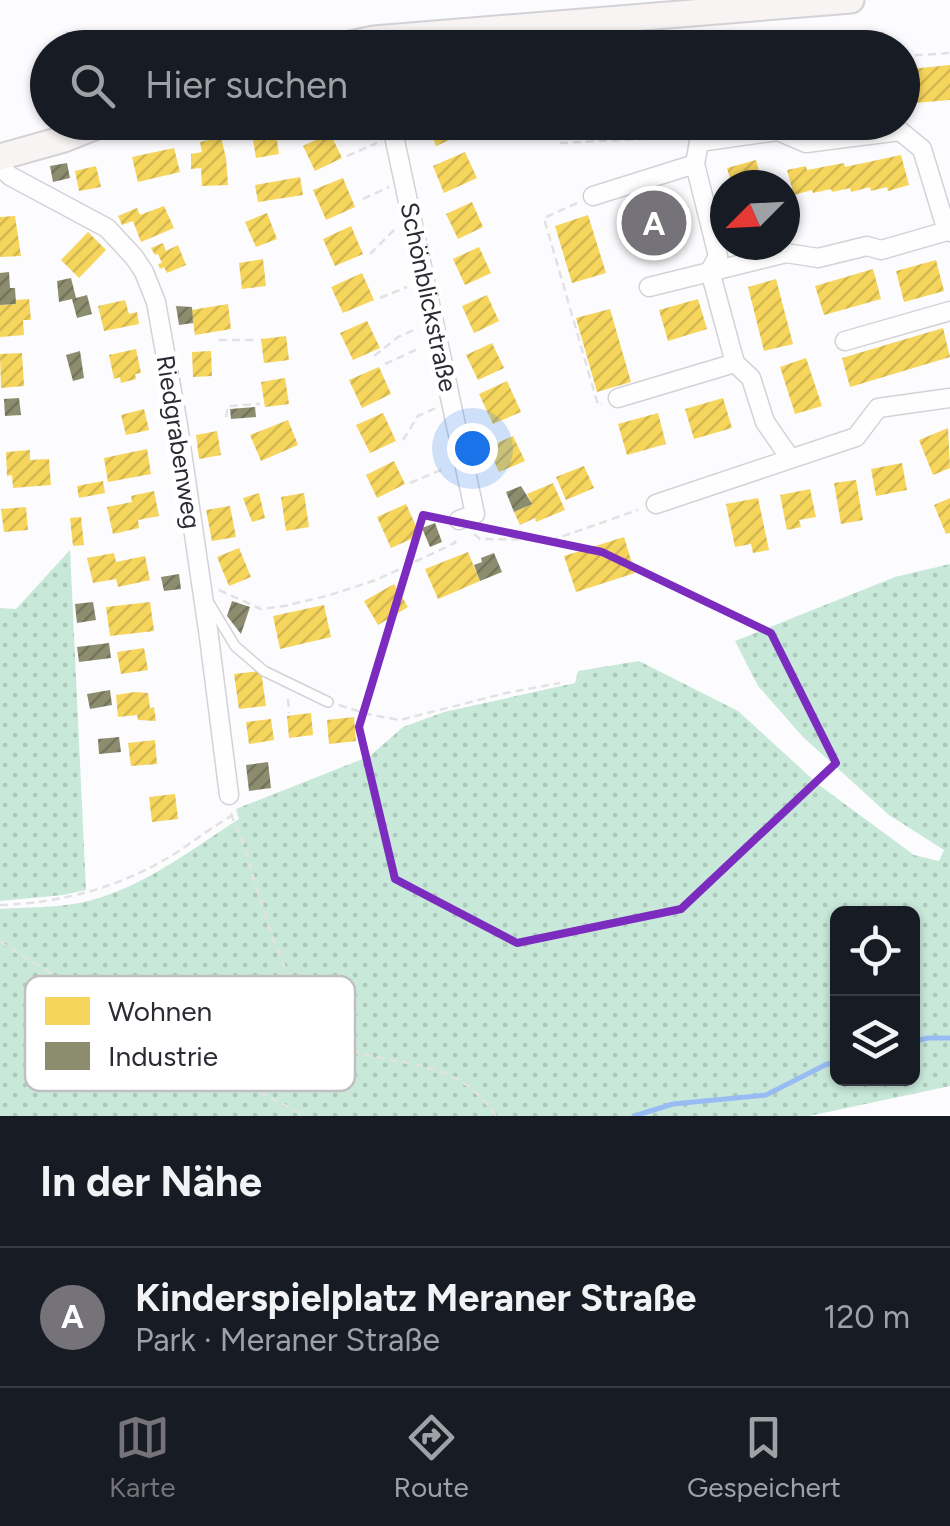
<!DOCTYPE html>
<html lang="de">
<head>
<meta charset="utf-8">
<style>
  body { margin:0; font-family:Figtree,sans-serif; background:#20242c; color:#f1f3f6 }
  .controls { position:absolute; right:30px; bottom:30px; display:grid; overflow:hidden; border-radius:15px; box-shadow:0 2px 8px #0004 }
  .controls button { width:90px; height:90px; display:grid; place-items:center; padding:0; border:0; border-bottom:2px solid #363941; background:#171b24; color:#f1f3f6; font:50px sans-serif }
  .compass { position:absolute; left:710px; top:170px; width:90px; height:90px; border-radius:50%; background:#171b24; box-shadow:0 2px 8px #0004; rotate:246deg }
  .you { position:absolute; left:472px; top:448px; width:35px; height:35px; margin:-25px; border:8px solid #fff; border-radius:50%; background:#1a73e8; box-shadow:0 0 0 15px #1a73e833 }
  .badge { display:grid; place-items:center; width:65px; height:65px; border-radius:50%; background:#757379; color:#fff; font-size:32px; font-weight:700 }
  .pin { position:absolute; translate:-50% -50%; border:5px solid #fff; box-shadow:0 2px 10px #0006 }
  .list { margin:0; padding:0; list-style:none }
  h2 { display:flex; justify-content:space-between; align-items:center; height:130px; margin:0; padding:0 40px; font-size:42px }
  h2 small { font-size:32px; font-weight:400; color:#9ea1a6 }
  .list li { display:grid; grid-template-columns:65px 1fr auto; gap:30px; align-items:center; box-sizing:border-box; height:140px; padding:0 40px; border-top:2px solid #363941 }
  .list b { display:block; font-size:38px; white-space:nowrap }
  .list p { margin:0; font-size:32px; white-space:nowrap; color:#9ea1a6 }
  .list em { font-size:32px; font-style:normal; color:#9ea1a6 }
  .icon { flex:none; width:55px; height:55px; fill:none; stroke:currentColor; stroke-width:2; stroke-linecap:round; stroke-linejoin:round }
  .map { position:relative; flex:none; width:950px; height:1116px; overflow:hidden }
  .search { position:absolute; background:#171b24; box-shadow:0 2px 8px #0004; left:30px; right:30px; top:30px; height:110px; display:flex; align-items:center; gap:25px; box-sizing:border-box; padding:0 35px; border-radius:55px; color:#9ea1a6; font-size:38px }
  .sheet { height:270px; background:#171b24 }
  nav { display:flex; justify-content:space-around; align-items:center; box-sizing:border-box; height:140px; border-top:2px solid #363941; background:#171b24; font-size:28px; color:#9ea1a6 }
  nav a { display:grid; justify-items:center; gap:5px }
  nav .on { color:#757379 }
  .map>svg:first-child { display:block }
  .grass { fill:url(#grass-dots); fill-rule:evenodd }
  .green { fill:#c8e9d9 }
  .homes { fill:url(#homes-hatch) }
  .industry { fill:url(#industry-hatch) }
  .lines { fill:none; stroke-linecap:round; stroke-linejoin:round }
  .stream { stroke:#99bbf4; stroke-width:5 }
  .lane-casing { stroke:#d3d2d7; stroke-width:12 }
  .street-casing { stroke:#d3d2d7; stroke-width:21 }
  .secondary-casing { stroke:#d3d2d7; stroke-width:29 }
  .path { stroke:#e2e2e3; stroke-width:2.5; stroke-dasharray:8 5; stroke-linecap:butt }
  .lane { stroke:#fffeff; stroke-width:9 }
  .street { stroke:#fffeff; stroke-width:18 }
  .secondary { stroke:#f8f4f3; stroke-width:25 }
  .marked { fill:none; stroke:#7b2cbf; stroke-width:8; stroke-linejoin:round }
  .labels { text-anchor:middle; stroke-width:10; stroke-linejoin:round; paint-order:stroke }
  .street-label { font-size:25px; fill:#2c2a32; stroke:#fff }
  .key { fill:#fff; stroke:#c0bfc2; stroke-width:2.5 }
  .key-label { font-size:28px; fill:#2c2a32 }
</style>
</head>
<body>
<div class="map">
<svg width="950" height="1116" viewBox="0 0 950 1116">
  <defs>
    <pattern id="grass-dots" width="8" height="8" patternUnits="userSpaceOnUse" patternTransform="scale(2.5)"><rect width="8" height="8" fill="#c8e9d9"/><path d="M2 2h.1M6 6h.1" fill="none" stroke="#acc8bb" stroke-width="1.8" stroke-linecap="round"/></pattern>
    <pattern id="homes-hatch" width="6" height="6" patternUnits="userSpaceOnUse" patternTransform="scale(2.5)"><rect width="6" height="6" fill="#f6d55c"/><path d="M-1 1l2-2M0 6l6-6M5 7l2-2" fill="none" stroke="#d3b750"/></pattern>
    <pattern id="industry-hatch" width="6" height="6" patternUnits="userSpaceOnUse" patternTransform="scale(2.5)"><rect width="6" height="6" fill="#8c8c6e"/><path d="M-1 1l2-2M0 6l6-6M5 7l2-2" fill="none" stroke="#73735b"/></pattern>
  </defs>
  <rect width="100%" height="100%" fill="#fcfbfe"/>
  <path class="grass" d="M 70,550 L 86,890 L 63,895 L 0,901 L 0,608 L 16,609 Z
    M 950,564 L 950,1086 L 809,1116 L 0,1116 L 0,909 C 26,907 54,908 79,903 C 139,891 189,851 239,819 L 236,809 L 370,756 L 403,727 L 444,712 L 575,683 L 578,671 L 639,661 L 738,711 L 819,785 L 914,855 L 939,861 L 944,850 L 889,815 L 803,737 L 758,686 L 735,641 L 895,577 ZM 838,914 L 912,914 L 912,1078 L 838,1078 Z"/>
  <path class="green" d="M 656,196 C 683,205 673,224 675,246 L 668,245 L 660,237 L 656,241 C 642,239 638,233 631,220 L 635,213 L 646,207 L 648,200 Z"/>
  <path class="homes" d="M 950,65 L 950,100 L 914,103 L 911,69 Z
    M 250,122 L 274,122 L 279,154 L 256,158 Z
    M 426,122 L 458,122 L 463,134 L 436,146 Z
    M 330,133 L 342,158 L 315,171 L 303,146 Z
    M 221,137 L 226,158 L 228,185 L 202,186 L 201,168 L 191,169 L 191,154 L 202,152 L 200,142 Z
    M 174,148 L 180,172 L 138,182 L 132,157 Z
    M 465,152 L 477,178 L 444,193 L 433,166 Z
    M 901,155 L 909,185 L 888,191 L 887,187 L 871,191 L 870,187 L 851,192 L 850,188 L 832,192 L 831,189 L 813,193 L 812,190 L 794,195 L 787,170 L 806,166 L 807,170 L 844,163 L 845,167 Z
    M 756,160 L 763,185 L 732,185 L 727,168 Z
    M 96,166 L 101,187 L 79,191 L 75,171 Z
    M 300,177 L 303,195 L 258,202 L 255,185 Z
    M 343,178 L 355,207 L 326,220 L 313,190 Z
    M 472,202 L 483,227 L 458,239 L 446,214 Z
    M 164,206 L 174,228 L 141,242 L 133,221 L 122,225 L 118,216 L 137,208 L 140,215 Z
    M 267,213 L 277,239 L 256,247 L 245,222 Z
    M 588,215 L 606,273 L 572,283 L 555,226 Z
    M 15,216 L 21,256 L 0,257 L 0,217 Z
    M 351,226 L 363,254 L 335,266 L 323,239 Z
    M 88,232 L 106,250 L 79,278 L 61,260 Z
    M 163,243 L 166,251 L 178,245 L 186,265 L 167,273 L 164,267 L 160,269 L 158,264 L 162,263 L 158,254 L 155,255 L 151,248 Z
    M 479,247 L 491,273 L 465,285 L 453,259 Z
    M 263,259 L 266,286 L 242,289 L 239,263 Z
    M 936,260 L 944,291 L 904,302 L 896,271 Z
    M 873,269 L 881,299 L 824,315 L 815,286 Z
    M 362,273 L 374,300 L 343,313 L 331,287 Z
    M 776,279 L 793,344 L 764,351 L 748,287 Z
    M 487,295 L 499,321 L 474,333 L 462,306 Z
    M 29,299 L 31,320 L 23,320 L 24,335 L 0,337 L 0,305 L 16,304 L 15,300 Z
    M 698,299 L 707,329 L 668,341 L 659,310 Z
    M 125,300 L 129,314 L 137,312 L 139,324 L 104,331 L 98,306 Z
    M 228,304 L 231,329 L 195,335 L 191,310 Z
    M 610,309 L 631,382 L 597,392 L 576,318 Z
    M 367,321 L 380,348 L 353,360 L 340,333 Z
    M 943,328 L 950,357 L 850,387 L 842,358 Z
    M 286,336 L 289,360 L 264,363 L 261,339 Z
    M 492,343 L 504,368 L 478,380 L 466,355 Z
    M 136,349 L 141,373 L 135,374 L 136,379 L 121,383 L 120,377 L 114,379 L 109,355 Z
    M 211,351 L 212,376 L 193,377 L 192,352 Z
    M 22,353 L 24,386 L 1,388 L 0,354 Z
    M 806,358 L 822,406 L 795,414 L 780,367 Z
    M 379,367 L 391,394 L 362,408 L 349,380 Z
    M 285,378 L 289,404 L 265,407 L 261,382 Z
    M 507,381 L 521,412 L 493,424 L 479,394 Z
    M 723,398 L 732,428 L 694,439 L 685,409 Z
    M 144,409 L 149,430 L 126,435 L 121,415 Z
    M 383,413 L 396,441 L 370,453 L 356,425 Z
    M 658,413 L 666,444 L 627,455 L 618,424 Z
    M 288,420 L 298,445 L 261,461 L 250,435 Z
    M 948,428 L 950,468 L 933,475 L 919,440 Z
    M 217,431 L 221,455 L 199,459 L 196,435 Z
    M 513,436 L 525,461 L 499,472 L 488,447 Z
    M 147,449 L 151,474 L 108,482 L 104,458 Z
    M 30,450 L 30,460 L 49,459 L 51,485 L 13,488 L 12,475 L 7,476 L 6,452 Z
    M 394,461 L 405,484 L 377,498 L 366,475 Z
    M 902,463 L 907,490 L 876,496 L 871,469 Z
    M 584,466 L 594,488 L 566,500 L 556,477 Z
    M 856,480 L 863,520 L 841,524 L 834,483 Z
    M 103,481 L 105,493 L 79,498 L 77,486 Z
    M 553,483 L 565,510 L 536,522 L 535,518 L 520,525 L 514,512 L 532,504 L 527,494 Z
    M 810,489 L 816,517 L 799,520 L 801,527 L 787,530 L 780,495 Z
    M 154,491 L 159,516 L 138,520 L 139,528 L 113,534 L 107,507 L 132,502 L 131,496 Z
    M 259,493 L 265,518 L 252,522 L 243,498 Z
    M 304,493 L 309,527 L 286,531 L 281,497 Z
    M 758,498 L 769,550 L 753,553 L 751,544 L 735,547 L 726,504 Z
    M 950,498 L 950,533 L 946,534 L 934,505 Z
    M 406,504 L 420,535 L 391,548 L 377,517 Z
    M 230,506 L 236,537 L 212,541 L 206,510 Z
    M 26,507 L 28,530 L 4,532 L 1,509 Z
    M 81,517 L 84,545 L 73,546 L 70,518 Z
    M 624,537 L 635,573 L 576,592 L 564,556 Z
    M 239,548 L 251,577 L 229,586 L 217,557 Z
    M 468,552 L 480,581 L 438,599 L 425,569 Z
    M 114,553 L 116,562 L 145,556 L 150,580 L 118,587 L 116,579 L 93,583 L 87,558 Z
    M 394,584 L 408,607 L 378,625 L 364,601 Z
    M 150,602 L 154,631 L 110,636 L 106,607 Z
    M 324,605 L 331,637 L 280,649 L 273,616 Z
    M 144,648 L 148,670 L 121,674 L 117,652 Z
    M 261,671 L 266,706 L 239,709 L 234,674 Z
    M 135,692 L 148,693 L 150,708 L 154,707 L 156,721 L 138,720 L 137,715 L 118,717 L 116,695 Z
    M 311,713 L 313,735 L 289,738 L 287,716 Z
    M 354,717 L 356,741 L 329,744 L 327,720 Z
    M 271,719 L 274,740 L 249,744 L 246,722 Z
    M 155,740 L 157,764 L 131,766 L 128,743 Z
    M 175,794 L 178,819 L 152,822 L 149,797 Z"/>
  <path class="industry" d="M 67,163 L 70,178 L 53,182 L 50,166 Z
    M 9,272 L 10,288 L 15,288 L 16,304 L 0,305 L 0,273 Z
    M 71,278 L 76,298 L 87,295 L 92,314 L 77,318 L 72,299 L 59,302 L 57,281 Z
    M 176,306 L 192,307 L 193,323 L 179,325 Z
    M 80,351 L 84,378 L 73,381 L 66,355 Z
    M 19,398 L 21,415 L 5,416 L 4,399 Z
    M 255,407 L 256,417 L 231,419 L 230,409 Z
    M 521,486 L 532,504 L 514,512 L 506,492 Z
    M 435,523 L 442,542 L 430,547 L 422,528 Z
    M 494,553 L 502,572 L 480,581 L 474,565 L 482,562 L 481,558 Z
    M 179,574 L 181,589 L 164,591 L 161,577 Z
    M 232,601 L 250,607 L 241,634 L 227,616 Z
    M 93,602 L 96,620 L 77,623 L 75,604 Z
    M 109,643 L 111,658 L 79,662 L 77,647 Z
    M 110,690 L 112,705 L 90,709 L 87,694 Z
    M 119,737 L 121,752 L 99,754 L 98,739 Z
    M 268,762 L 271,788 L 249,791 L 246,765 Z"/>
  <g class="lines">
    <path class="stream" d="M 912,1042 L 928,1038 L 950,1038
      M 634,1116 L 673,1104 L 766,1095 L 825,1065 L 838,1061"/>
    <defs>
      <path id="lane" d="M 209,603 L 235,646 L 264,671 L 328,702"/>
      <path id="street" d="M 391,122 L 475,514 L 459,520
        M 0,166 L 10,176 L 107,228 L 134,257 L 144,272 L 156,302 L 178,425 L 209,637 L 229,795
        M 593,196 L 695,164
        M 649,287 L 786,253 L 818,258 L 867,246 L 881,250 L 947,231
        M 845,341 L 950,311
        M 618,398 L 735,363
        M 790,458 L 765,422 L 751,378 L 735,363 L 710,271 L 718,256 L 695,164 L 699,142 L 778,131 L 806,143 L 900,131 L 922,149 L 947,231 L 950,232
        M 656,504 L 856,437 L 878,408 L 950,398"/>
      <path id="secondary" d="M 332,48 L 374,39 L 851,0
        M 0,157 L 64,139 L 107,122"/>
    </defs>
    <use href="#lane" class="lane-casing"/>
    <use href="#street" class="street-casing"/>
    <use href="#secondary" class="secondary-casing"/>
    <path class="path" d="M 685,35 L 687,40 L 685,48
      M 276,48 L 313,39
      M 902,56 L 950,53
      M 557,132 L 558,143 L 684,137
      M 347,156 L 377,143
      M 363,199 L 389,187
      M 577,203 L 544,218 L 598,405 L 602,404
      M 370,254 L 394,230
      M 380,298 L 407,287
      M 219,340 L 257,340
      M 374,356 L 398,337 L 418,328
      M 385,364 L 420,348
      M 226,417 L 228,406 L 260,404
      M 403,440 L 418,416 L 436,408
      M 410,483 L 446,468
      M 474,534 L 480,539 L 552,540 L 638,510
      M 219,590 L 261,609 L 284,606 L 327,596 L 376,580 L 455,543 L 456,538
      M 288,699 L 289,713
      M 339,705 L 367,714 L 400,720 L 506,693 L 560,683
      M 231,813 C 235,826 241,837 245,849 C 260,898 291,1014 335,1042 C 353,1054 371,1056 392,1060 C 438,1068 469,1076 496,1116
      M 0,905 C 65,903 124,886 179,851 C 196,839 213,827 231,816
      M 0,942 L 161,1040 L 305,1116"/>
    <use href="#lane" class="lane"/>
    <use href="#street" class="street"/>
    <use href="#secondary" class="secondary"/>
  </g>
  <path class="marked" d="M 423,515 L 602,552 L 771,633 L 836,763 L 681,909 L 517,943 L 395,879 L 359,727 Z"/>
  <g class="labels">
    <g class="street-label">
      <text transform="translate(429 297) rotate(78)" y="9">Schönblickstraße</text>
      <text transform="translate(179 442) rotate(81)" y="9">Riedgrabenweg</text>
    </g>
  </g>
  <rect x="25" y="976" width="330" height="115" rx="15" class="key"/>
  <rect x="45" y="997" width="45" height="28" fill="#f6d55c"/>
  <rect x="45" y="1042" width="45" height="28" fill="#8c8c6e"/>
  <g class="key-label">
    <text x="108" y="1021">Wohnen</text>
    <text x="108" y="1066">Industrie</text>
  </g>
</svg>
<div class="controls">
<button><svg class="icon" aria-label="locate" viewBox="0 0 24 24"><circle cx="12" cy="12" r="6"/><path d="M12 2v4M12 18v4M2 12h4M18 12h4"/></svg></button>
<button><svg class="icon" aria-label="layers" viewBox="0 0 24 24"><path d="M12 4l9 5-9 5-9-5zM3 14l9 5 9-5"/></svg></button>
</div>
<svg class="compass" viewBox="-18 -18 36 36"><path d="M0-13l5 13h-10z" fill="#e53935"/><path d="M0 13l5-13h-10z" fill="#9ea1a6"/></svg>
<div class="you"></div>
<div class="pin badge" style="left:654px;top:223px">A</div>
<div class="search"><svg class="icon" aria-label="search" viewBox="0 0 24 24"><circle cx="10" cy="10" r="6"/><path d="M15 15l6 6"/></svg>Hier suchen</div>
</div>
<section class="sheet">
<h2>In der Nähe<small></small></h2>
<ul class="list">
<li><span class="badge">A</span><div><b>Kinderspielplatz Meraner Straße</b><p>Park · Meraner Straße</p></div><em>120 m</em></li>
</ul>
</section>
<nav>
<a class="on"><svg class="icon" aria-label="map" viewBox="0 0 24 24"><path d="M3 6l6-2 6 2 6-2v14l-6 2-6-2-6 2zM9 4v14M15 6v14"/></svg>Karte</a>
<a><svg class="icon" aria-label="directions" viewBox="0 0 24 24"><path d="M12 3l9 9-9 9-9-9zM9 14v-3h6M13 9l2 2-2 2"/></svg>Route</a>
<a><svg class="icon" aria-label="saved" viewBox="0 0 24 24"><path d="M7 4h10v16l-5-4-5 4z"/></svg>Gespeichert</a>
</nav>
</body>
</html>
